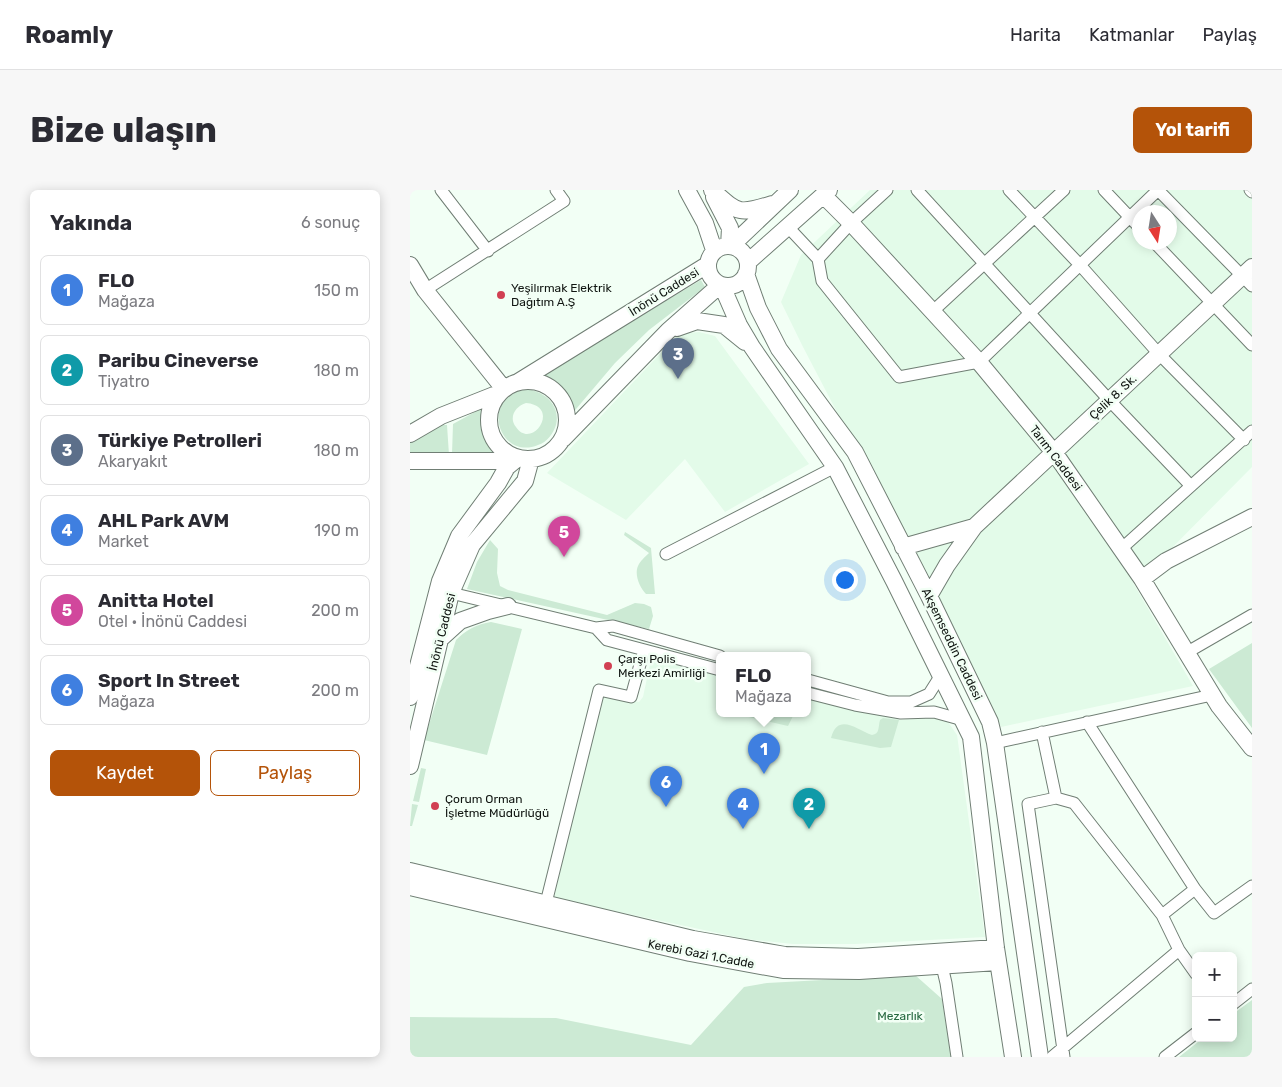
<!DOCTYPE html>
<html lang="tr">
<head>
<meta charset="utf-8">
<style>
  body { margin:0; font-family:Rubik,sans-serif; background:#f7f7f7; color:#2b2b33 }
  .controls { position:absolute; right:15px; bottom:15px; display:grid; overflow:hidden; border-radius:8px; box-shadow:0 2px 12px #0003 }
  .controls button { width:45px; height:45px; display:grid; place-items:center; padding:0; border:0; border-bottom:1px solid #e1e1e2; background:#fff; color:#2b2b33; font:25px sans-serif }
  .compass { position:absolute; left:722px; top:15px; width:45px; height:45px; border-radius:50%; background:#fff; box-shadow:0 2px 12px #0003; rotate:168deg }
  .you { position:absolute; left:434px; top:389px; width:18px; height:18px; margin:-12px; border:4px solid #fff; border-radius:50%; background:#1a73e8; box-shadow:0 0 0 8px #1a73e833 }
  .badge { display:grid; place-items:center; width:32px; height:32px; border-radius:50%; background:#b45309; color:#fff; font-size:16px; font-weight:700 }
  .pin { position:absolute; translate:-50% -41px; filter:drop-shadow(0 1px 2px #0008) }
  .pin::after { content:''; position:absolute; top:26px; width:18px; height:15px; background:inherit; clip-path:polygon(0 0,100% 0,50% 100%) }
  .popup { position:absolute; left:306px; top:462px; width:95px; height:65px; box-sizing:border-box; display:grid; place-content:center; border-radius:8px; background:#fff; filter:drop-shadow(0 1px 4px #0005); font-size:16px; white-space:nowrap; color:#7c7c81 }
  .popup b { font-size:19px; color:#2b2b33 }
  .popup::after { content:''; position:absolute; left:50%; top:100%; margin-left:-10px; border:10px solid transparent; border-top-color:#fff }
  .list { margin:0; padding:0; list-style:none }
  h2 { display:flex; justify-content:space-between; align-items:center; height:65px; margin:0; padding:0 20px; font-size:21px }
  h2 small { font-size:16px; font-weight:400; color:#7c7c81 }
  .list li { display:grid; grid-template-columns:32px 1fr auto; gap:15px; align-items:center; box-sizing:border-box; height:70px; margin:0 10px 10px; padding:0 10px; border:1px solid #e1e1e2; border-radius:8px }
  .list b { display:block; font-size:19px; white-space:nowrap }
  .list p { margin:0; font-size:16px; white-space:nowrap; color:#7c7c81 }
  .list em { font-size:16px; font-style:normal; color:#7c7c81 }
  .actions { display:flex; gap:10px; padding:15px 20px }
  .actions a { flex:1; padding:11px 0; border:1px solid #b45309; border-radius:8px; text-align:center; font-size:18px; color:#b45309 }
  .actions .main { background:#b45309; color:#fff }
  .map { position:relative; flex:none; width:842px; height:867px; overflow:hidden; border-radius:8px }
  header { display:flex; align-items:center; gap:30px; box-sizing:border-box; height:70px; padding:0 25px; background:#fff; border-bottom:1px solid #e1e1e2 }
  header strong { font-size:24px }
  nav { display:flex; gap:28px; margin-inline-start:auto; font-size:18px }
  .intro { display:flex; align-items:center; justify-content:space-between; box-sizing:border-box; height:120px; padding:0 30px }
  h1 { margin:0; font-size:35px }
  .button { padding:12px 22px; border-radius:8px; background:#b45309; color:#fff; font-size:18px; font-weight:700 }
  main { display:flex; gap:30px; padding:0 30px }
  aside { flex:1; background:#fff; border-radius:8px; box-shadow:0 2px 12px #0003 }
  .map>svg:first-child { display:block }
  .built { fill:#e3fbe9; fill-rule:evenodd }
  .green { fill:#ccead4; fill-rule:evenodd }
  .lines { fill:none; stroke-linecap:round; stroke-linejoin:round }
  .street-casing { stroke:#707e74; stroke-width:13 }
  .secondary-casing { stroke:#707e74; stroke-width:18 }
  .street { stroke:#fff; stroke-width:11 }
  .secondary { stroke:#fff; stroke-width:16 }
  .poi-dot { fill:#d14052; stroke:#f2fff5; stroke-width:2 }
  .labels { text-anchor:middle; stroke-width:5; stroke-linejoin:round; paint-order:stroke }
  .poi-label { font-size:12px; fill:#101511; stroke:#f2fff5; text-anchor:start }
  .street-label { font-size:12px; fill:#101511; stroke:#f2fff5 }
  .park-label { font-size:12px; fill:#24673e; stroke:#f2fff5 }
</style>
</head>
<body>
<header>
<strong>Roamly</strong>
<nav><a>Harita</a><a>Katmanlar</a><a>Paylaş</a></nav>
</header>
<div class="intro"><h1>Bize ulaşın</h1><a class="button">Yol tarifi</a></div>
<main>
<aside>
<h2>Yakında<small>6 sonuç</small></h2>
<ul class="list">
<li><span class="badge" style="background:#3f7fe0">1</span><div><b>FLO</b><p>Mağaza</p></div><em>150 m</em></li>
<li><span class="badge" style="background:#0f9aa8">2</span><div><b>Paribu Cineverse</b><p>Tiyatro</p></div><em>180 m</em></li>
<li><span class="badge" style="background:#5c6f8a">3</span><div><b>Türkiye Petrolleri</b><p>Akaryakıt</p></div><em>180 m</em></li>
<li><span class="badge" style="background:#3f7fe0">4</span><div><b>AHL Park AVM</b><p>Market</p></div><em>190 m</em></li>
<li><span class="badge" style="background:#d1479c">5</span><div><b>Anitta Hotel</b><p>Otel · İnönü Caddesi</p></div><em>200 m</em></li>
<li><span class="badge" style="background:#3f7fe0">6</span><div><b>Sport In Street</b><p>Mağaza</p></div><em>200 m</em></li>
</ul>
<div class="actions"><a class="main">Kaydet</a><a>Paylaş</a></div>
</aside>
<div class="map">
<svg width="842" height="867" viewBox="0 0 842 867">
  <rect width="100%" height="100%" fill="#f2fff5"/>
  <path class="built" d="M 460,0 L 842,0 L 842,277 L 746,374 L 722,391 L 783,496 L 591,537 L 392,155 L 371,112 L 391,65 ZM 729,22 L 759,22 L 759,52 L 729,52 Z
    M 289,142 L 305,146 L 399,274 L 315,322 L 275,269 L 216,330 L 137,283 L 266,147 L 278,143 Z
    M 241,469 L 310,486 L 310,523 L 398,523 L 398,507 L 492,530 L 502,528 L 528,528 L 538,532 L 547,545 L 575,747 L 445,754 L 383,754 L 336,749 L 144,708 L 192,505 L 229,512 L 233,507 Z"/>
  <path class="green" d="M 291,90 L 295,97 L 239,140 L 205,173 L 161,225 C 154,206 148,197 131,185 Z
    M 116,199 C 134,201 151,215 146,235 C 143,244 137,252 128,255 C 90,271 68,209 116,199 ZM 116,213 C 152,216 122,261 106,237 C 98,227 106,216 116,213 Z
    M 74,217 L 75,219 L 75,236 L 80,249 L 83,264 L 42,264 L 43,234 Z
    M 25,235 L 37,235 L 39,265 L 0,263 L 0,250 Z
    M 215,342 L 241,358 L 245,404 L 236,404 C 230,398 224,385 228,376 C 230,371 235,367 239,363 L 214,345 Z
    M 80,350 L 88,359 L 87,383 L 90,396 L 98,400 L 197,425 L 225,413 L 234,414 L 241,417 L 243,426 L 239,439 L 57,399 L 67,372 Z
    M 81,432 L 112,439 L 77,565 L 14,550 L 46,450 C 56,440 67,434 81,432 Z
    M 842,453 L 842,538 L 799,479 Z
    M 321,523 L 383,523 L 384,524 L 378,536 Z
    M 473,528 L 489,530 L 481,557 L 470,558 L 421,548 C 428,522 447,540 462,545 C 470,544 468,537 470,530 Z
    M 11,578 L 16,579 L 9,612 L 3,611 Z
    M 2,614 L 8,615 L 2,636 L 0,636 Z
    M 505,785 L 532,809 L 541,867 L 0,867 L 0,827 L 146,828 L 281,855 L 334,797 L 357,793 Z
    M 842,810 L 842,867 L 769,867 L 793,848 L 823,848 L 823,824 Z"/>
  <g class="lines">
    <defs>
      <path id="street" d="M 31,0 L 78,61
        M 477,0 L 441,33 L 408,69 L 412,91 L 489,187 L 569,172 L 748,0
        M 507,0 L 701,212 L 781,296
        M 599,0 L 670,75 L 749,164 L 834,250
        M 694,0 L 729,37
        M 748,0 L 842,96
        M 840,0 L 842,2
        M 378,37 L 408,69
        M 744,52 L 842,155
        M 15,100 L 154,11 L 146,0
        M 522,122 L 654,0
        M 711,359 L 842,241
        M 256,364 L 425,277
        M 41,403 L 186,438 L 203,436 L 310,466
        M 186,438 L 197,450 L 310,480
        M 776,463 L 842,425
        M 398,490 L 478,512 L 501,512 L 519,504 L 531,485
        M 398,503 L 445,515 L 491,523 L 524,522 L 553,530
        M 677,532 L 785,699 L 804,723 L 842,696
        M 632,542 L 646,608
        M 585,553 L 802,505
        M 136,713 L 189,500 L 221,507 L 234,460
        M 752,725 L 785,699
        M 532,776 L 536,793 L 547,867
        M 823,814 L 842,799
        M 642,867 L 769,760
        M 654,867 L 618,614 L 646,608 L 664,613 L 752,725 L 769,760 L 786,784
        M 755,867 L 786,843"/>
      <path id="secondary" d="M 277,0 L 295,33 L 304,60
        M 302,0 C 328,23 328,25 362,14
        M 413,5 L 441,33 L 569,172 L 646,265 L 732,389 L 809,516 L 842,558
        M 304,7 L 320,38 L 319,56
        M298 76a20 20 0 1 1 40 0a20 20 0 1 1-40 0Z
        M 321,56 L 380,0
        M 338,72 L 419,0
        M 0,75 L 15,100 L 94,199
        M 336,84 L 348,118 L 369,159 L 445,262 L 519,406 L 580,532 L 585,553 L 630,867
        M 312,96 L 329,135 L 342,157 L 425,277 L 484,391 L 561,547 L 586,758 L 603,867
        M 267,138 L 287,131 L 314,135 L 335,152
        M79 230a39 39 0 1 1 78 0a39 39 0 1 1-78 0Z
        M 108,192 L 297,75
        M 0,244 L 31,226 L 89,203
        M 153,249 L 258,141 L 310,95
        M 0,271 L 87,271 L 102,266
        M 493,357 L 564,337
        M 732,389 L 756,371 L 842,327
        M 519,406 L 537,375 L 564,337 L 842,77
        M 29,450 L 50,431 L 78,421 L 98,416
        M 0,507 L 30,391 L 49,346 L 88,293 L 97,277 L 108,268
        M 0,576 L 41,403 L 62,355 L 115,291 L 121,269
        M 0,681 L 283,749 L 375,765 L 448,767 L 586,758
        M 0,697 L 280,763 L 373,780 L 449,781 L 588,772"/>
    </defs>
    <use href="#street" class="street-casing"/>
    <use href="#secondary" class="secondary-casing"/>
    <use href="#street" class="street"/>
    <use href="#secondary" class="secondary"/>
  </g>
  <g class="poi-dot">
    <circle cx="91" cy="105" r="5"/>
    <circle cx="198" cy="476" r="5"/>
    <circle cx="25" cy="616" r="5"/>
  </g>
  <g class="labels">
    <g class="poi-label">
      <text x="101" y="102">Yeşilırmak Elektrik<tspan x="101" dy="14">Dağıtım A.Ş</tspan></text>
      <text x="208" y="473">Çarşı Polis<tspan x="208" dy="14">Merkezi Amirliği</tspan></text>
      <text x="35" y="613">Çorum Orman<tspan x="35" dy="14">İşletme Müdürlüğü</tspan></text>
    </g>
    <g class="street-label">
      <text transform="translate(254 102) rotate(-32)" y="4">İnönü Caddesi</text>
      <text transform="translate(703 207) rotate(-43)" y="4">Çelik 8. Sk.</text>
      <text transform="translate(646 268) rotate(53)" y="4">Tarım Caddesi</text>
      <text transform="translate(32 442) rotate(-76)" y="4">İnönü Caddesi</text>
      <text transform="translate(542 454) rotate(64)" y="4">Akşemseddin Caddesi</text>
      <text transform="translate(291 764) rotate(11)" y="4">Kerebi Gazi 1.Cadde</text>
    </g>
    <g class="park-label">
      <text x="490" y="830">Mezarlık</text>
    </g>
  </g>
</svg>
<div class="controls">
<button>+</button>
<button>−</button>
</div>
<svg class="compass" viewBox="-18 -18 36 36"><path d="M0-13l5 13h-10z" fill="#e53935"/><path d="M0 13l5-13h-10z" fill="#7c7c81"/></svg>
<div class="you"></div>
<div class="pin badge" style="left:354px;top:584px;background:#3f7fe0">1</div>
<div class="popup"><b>FLO</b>Mağaza</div>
<div class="pin badge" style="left:399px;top:639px;background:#0f9aa8">2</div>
<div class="pin badge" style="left:268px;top:189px;background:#5c6f8a">3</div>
<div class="pin badge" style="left:333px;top:639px;background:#3f7fe0">4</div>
<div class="pin badge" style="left:154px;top:367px;background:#d1479c">5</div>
<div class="pin badge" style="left:256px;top:617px;background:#3f7fe0">6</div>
</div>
</main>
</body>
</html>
